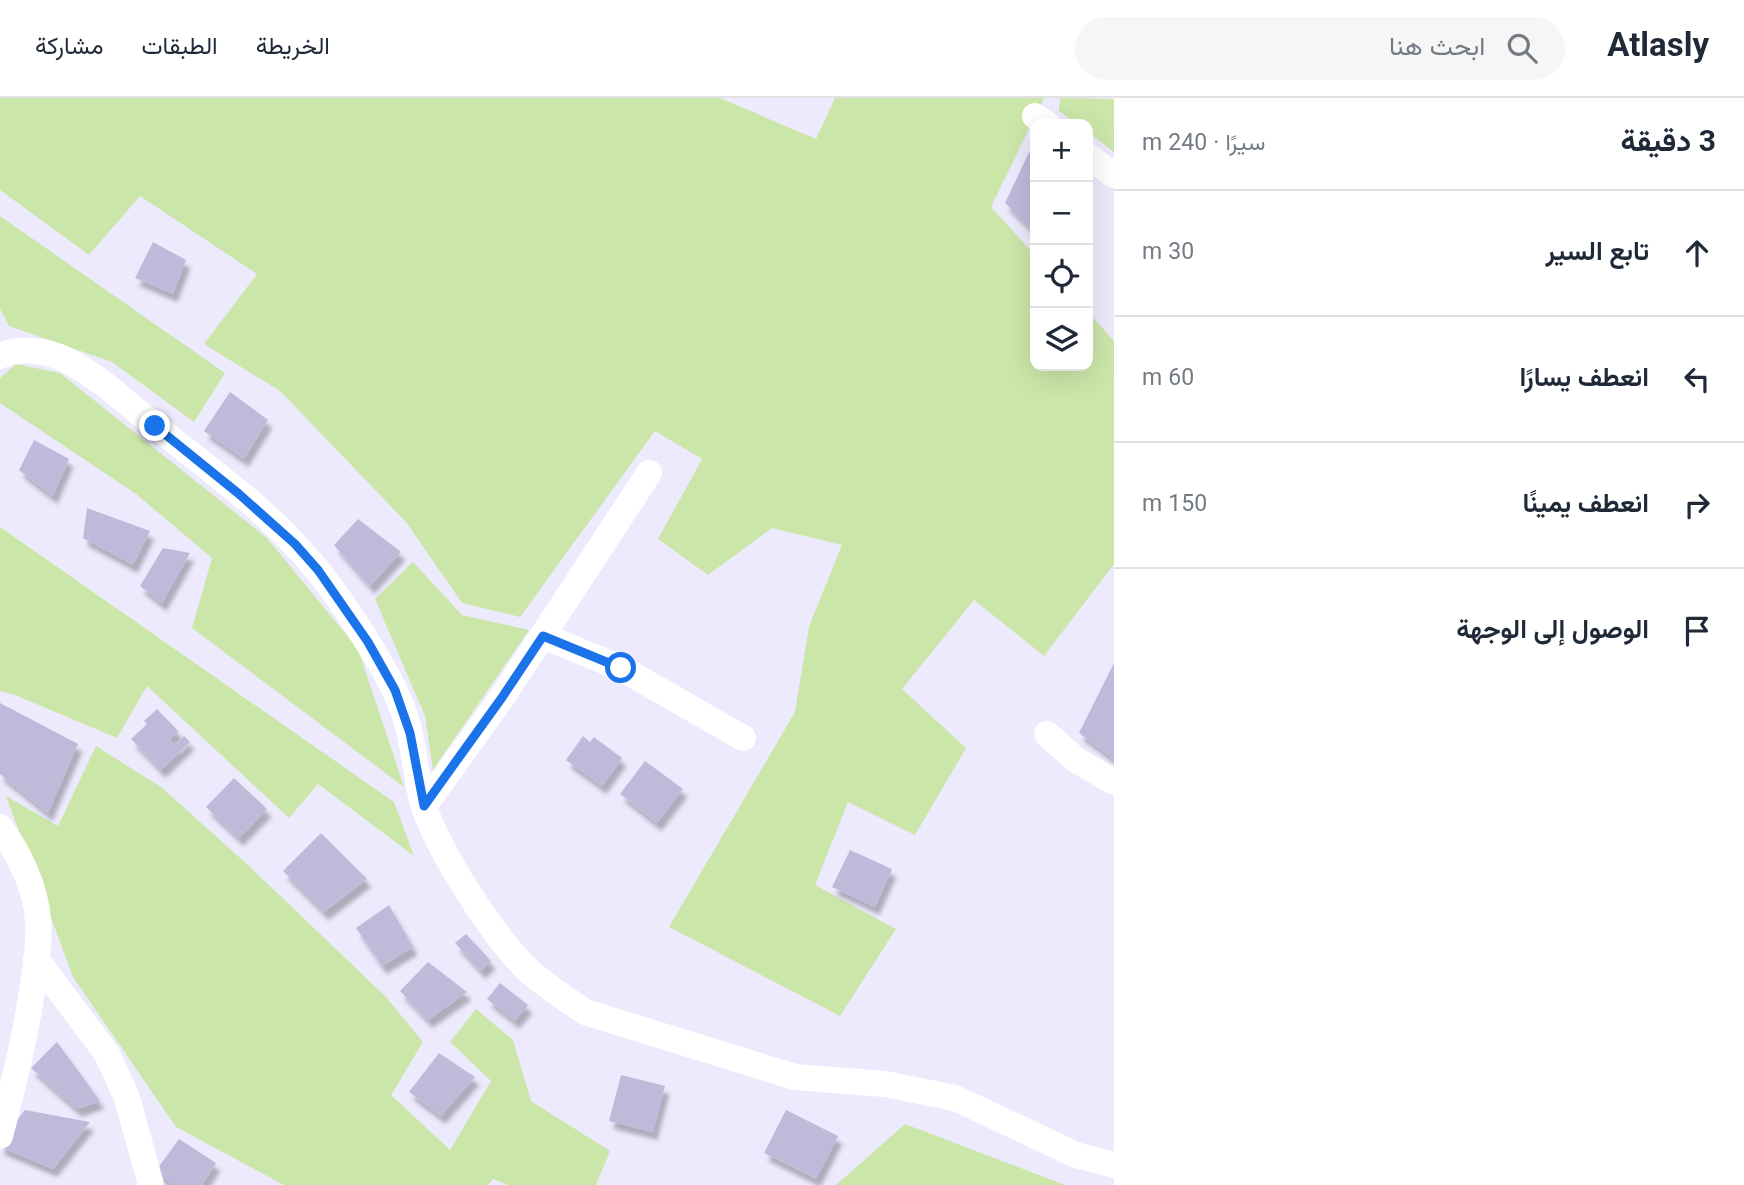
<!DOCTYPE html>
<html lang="ar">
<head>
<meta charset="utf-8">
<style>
  body { margin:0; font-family:Georgia,Vazirmatn,serif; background:#f6f6f7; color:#1f2937; direction:rtl }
  .controls { position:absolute; right:21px; top:21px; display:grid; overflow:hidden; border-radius:14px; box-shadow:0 7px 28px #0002 }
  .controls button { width:63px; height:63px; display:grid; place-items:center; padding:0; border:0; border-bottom:2px solid #e0e1e3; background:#fff; color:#1f2937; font:35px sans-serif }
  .stop { position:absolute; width:21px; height:21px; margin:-16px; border:5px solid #1a73e8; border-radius:50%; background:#fff }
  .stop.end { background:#1a73e8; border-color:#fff; box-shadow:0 2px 7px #0008 }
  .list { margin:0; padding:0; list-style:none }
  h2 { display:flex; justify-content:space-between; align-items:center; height:91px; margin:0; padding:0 28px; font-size:30px }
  h2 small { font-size:23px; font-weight:400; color:#747a83 }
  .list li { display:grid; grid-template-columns:46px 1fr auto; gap:21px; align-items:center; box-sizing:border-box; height:126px; padding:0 28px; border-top:2px solid #e0e1e3 }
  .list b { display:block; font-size:26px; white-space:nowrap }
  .list em { font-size:23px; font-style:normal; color:#747a83 }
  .icon { flex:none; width:38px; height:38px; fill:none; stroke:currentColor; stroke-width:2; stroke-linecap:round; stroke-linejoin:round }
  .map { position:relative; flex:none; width:1114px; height:1087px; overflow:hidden; direction:ltr }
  header { display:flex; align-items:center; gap:42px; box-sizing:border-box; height:98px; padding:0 35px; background:#fff; border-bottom:2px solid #e0e1e3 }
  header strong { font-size:33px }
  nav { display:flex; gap:38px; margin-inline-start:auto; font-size:24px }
  .search { width:490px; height:63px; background:#f6f6f7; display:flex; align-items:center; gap:18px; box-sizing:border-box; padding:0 24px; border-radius:38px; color:#747a83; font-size:26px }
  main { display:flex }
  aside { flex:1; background:#fff }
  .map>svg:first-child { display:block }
  .green { fill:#cbe6a9 }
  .building { fill:#bfb9da; filter:url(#shadow) }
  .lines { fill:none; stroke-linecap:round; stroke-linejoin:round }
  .minor { stroke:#fff; stroke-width:26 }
  .route { stroke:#1a73e8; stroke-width:9 }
</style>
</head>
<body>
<header>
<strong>Atlasly</strong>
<div class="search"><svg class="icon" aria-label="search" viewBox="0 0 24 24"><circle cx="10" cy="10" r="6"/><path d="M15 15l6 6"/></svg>ابحث هنا</div>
<nav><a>الخريطة</a><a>الطبقات</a><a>مشاركة</a></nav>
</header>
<main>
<aside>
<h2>3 دقيقة<small>سيرًا · 240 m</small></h2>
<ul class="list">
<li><svg class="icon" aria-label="ahead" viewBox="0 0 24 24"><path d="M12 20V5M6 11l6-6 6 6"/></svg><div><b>تابع السير</b></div><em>30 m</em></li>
<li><svg class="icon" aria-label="left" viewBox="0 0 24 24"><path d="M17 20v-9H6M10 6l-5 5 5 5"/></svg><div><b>انعطف يسارًا</b></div><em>60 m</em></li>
<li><svg class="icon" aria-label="right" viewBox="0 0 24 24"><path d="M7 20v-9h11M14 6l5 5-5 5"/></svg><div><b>انعطف يمينًا</b></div><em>150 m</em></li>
<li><svg class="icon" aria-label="arrive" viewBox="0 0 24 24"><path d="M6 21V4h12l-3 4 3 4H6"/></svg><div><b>الوصول إلى الوجهة</b></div></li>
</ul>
</aside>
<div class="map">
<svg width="1114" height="1087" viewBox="0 0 1114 1087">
  <defs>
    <filter id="shadow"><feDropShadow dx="4.5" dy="8" stdDeviation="2" flood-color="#0004"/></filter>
  </defs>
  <rect width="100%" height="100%" fill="#edeafe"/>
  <path class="green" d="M 0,0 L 720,0 L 816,41 L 835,0 L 1044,0 L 991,109 L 1035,157 L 1035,268 L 1088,268 L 1088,214 L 1114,243 L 1114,466 L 1044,558 L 974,502 L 902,591 L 966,650 L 915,737 L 848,704 L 815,787 L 896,831 L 840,918 L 669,829 L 795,614 L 809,528 L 842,447 L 772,430 L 708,477 L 658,441 L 702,361 L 655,333 L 520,519 L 462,505 L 406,424 L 280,293 L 204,246 L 257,176 L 140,98 L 89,157 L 0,92 Z
    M 1060,0 L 1114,1 L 1114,54 L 1088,34 L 1088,26 L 1077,26 L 1059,13 Z
    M 0,118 L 225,275 L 194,324 L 112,264 L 9,228 L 0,211 Z
    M 16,266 L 60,275 L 267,440 L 358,551 L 404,689 L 192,530 L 212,460 L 136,396 L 0,305 L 0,280 Z
    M 0,429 L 394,704 L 414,758 L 318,686 L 289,720 L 147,588 L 117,640 L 15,597 L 0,593 Z
    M 413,464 L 462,517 L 529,532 L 433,672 L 425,618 L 375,501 Z
    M 96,648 L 161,689 L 248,767 L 386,899 L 423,944 L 391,997 L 450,1052 L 491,983 L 450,944 L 476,911 L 513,942 L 531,1003 L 610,1053 L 596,1087 L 508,1087 L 493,1081 L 488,1087 L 284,1087 L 176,1029 L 73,879 L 6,698 L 58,728 Z
    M 905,1026 L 1065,1087 L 836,1087 Z"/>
  <path class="building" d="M 1032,48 L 1035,50 L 1035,134 L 1005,105 Z
    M 153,144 L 186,162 L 173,196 L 135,180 Z
    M 230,294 L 268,322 L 244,361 L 204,333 Z
    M 34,342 L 69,361 L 53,398 L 19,372 Z
    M 87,410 L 150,433 L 133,467 L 83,440 Z
    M 358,421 L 401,454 L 370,488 L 334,447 Z
    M 163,450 L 190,455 L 162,505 L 140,488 Z
    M 1114,565 L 1114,661 L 1079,635 Z
    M 0,605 L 78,646 L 48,715 L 0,676 Z
    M 157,611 L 178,633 L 170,641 L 175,647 L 184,638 L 190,644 L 161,672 L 131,641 L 147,626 L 144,623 Z
    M 583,638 L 590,644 L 594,639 L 622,660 L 602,688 L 566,662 Z
    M 645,663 L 683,691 L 657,725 L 620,696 Z
    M 234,680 L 267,711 L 239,740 L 206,709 Z
    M 321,735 L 367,781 L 324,814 L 283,773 Z
    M 850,752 L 892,771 L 875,809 L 832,789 Z
    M 389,807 L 413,849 L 382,868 L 356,830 Z
    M 466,836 L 491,863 L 481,873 L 455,845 Z
    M 428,864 L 467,894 L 428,922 L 400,893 Z
    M 500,885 L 528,907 L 515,923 L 487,901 Z
    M 57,944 L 100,1003 L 77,1011 L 31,970 Z
    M 439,955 L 475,979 L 441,1018 L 409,994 Z
    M 621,977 L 665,988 L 653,1034 L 609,1023 Z
    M 25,1012 L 90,1024 L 53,1071 L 0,1049 L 0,1044 Z
    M 786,1012 L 838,1038 L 816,1081 L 764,1055 Z
    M 179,1041 L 216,1065 L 202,1087 L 174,1087 L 155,1074 Z"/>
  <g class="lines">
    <path class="minor" d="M 1035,18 L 1047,26
      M 1088,58 L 1114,77
      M 0,258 C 20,249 47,252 66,262 C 101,279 129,308 159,331 C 206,369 256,404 296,448 C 324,477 347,511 368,545 C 386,574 403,603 410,636 C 415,660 417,685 424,709 C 440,755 493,839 529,873 C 546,888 566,901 585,914 L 795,979 L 885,986 L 955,1000 L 1076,1057 L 1114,1067
      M 543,538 L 621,570 L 743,640
      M 1047,636 L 1076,662 L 1114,684
      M 424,708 L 503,598 L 649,375
      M 0,729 C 19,755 36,790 38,822 C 40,843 36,866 33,886 C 26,938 13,988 0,1038
      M 36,861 L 107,956 L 127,1000 L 151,1087"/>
  </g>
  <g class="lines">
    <path class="route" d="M 155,328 L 239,396 L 295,446 L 318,472 L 368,544 L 395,592 L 410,635 L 424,708 L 503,598 L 543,538 L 621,570"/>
  </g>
</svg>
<div class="controls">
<button>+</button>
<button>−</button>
<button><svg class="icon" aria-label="locate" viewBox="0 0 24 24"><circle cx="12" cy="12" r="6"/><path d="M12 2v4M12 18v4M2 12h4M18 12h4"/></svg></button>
<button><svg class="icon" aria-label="layers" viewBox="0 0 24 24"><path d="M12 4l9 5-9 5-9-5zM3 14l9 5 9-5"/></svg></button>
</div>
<div class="stop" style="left:621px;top:570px"></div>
<div class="stop end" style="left:155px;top:328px"></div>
</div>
</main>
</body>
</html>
